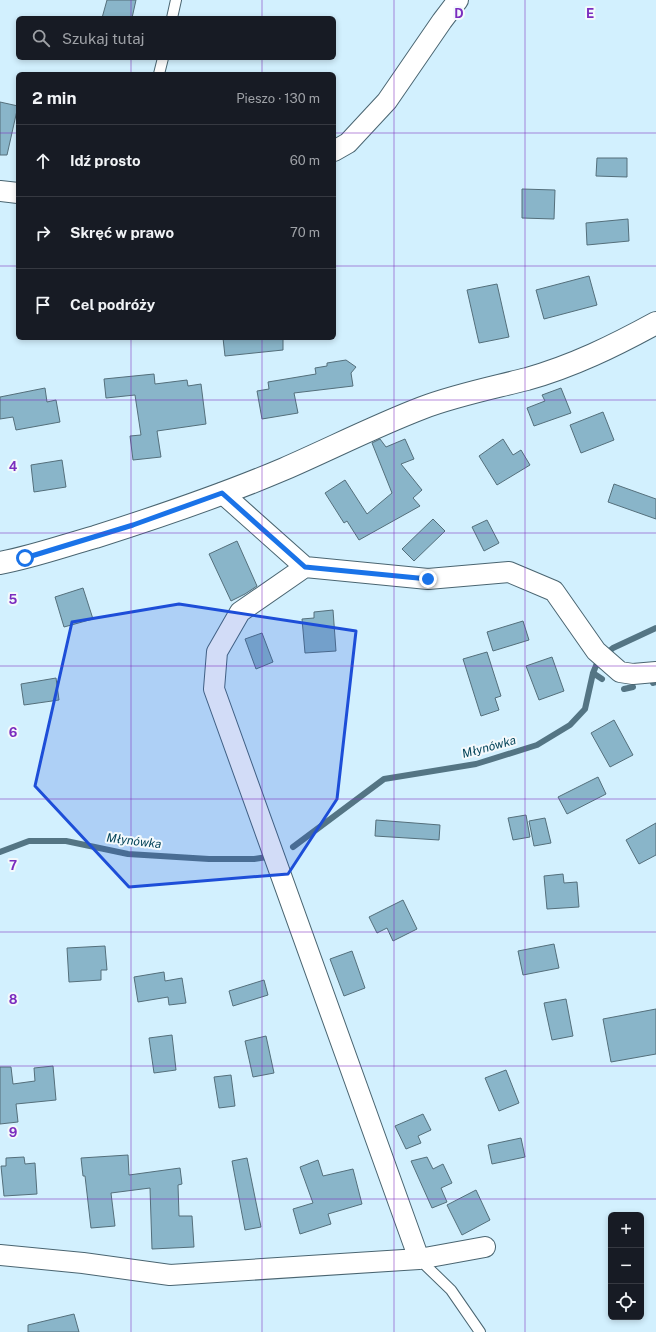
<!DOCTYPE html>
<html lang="pl">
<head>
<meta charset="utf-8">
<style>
  body { margin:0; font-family:"Public Sans",sans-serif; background:#20242c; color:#f1f3f6 }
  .controls { position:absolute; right:12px; bottom:12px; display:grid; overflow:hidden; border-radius:6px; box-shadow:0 2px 6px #0003 }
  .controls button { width:36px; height:36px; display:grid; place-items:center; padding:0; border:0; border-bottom:1px solid #363941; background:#171b24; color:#f1f3f6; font:20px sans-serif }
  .stop { position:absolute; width:12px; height:12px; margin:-9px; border:3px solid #1a73e8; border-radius:50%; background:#fff }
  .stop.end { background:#1a73e8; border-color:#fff; box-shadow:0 1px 4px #0008 }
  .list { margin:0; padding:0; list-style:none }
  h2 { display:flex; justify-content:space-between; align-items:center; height:52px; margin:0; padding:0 16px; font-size:17px }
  h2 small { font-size:13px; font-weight:400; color:#9ea1a6 }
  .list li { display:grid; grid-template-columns:26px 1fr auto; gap:12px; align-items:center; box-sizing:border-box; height:72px; padding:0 16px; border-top:1px solid #363941 }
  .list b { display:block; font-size:15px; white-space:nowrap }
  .list em { font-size:13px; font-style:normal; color:#9ea1a6 }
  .icon { flex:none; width:22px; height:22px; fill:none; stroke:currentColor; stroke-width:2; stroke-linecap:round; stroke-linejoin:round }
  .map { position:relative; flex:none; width:656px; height:1332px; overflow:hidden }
  .search { position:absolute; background:#171b24; box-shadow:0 2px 6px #0003; left:16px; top:16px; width:320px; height:44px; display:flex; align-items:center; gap:10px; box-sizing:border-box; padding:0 14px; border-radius:6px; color:#9ea1a6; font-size:15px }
  .panel { position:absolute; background:#171b24; box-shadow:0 2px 6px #0003; left:16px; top:72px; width:320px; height:268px; border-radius:6px }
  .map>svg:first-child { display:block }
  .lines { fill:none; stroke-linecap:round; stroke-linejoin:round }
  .stream { stroke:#547584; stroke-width:6 }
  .building { fill:#89b5c9; stroke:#546f7b }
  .lane-casing { stroke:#4a6571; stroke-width:12 }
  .street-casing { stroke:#4a6571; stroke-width:22 }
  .secondary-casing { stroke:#4a6571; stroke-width:24 }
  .lane { stroke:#fff; stroke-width:10 }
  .street { stroke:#fff; stroke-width:20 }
  .secondary { stroke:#fff; stroke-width:22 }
  .route { stroke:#1a73e8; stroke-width:5 }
  .marked { fill:#1d4ed8; fill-opacity:0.2; stroke:#1d4ed8; stroke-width:3; stroke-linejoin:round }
  .grid { fill:none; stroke:#7b2cbf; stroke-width:1; stroke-opacity:0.55 }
  .labels { text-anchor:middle; stroke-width:4; stroke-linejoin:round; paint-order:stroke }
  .water-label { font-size:12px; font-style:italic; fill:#044459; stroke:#f3f9fc }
  .grid-label { font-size:13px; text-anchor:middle; font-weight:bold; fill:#7b2cbf; stroke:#f3f9fc; stroke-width:4; stroke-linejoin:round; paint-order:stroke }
</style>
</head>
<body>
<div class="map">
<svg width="656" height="1332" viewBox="0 0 656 1332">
  <rect width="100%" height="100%" fill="#d2f0fe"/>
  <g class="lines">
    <path class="stream" d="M 593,673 L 602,679
      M 653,683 L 656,682
      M 624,689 L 633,687
      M 293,847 L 384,779 L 476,764 L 537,745 L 570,725 L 585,709 L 593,673 L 598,661 L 613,648 L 656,628
      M 0,852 L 29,841 L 66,841 L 128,854 L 209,859 L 254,859 L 267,857"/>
  </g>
  <path class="building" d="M 107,0 L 136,0 L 132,18 L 102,18 Z
    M 0,102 L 18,106 L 7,155 L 0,155 Z
    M 597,158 L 627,158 L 627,177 L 596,176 Z
    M 522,189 L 555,190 L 554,219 L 522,218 Z
    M 628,219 L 629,241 L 587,245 L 586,223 Z
    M 589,276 L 597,305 L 544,319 L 536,290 Z
    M 497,284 L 509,337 L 479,343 L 467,290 Z
    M 223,338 L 283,338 L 283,350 L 225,356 Z
    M 346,360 L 356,367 L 351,373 L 353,386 L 294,393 L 298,413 L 262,419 L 257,391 L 269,389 L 268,382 L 316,374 L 315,368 L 327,366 L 327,363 Z
    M 154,374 L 155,384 L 187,380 L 188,386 L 201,384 L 206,424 L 157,431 L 161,457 L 133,460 L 130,436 L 141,435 L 135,395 L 106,398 L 104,379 Z
    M 45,388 L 47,402 L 56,400 L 60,422 L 16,430 L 13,417 L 0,419 L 0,397 Z
    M 561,388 L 571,413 L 534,426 L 527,408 L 545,401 L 542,395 Z
    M 603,412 L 614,440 L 581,453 L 570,425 Z
    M 380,439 L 386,447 L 405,439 L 414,459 L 401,464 L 422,490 L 413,498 L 420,506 L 359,540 L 347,521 L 344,523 L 325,493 L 345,480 L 367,514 L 392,493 L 372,443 Z
    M 503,439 L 513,455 L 521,450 L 530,465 L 497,485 L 479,456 Z
    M 62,460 L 66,487 L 34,492 L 31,465 Z
    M 614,484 L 656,499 L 656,519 L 608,502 Z
    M 433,519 L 445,531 L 414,561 L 402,549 Z
    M 487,520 L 499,543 L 484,551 L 472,527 Z
    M 237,541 L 257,586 L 245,594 L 231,601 L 209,554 Z
    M 83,588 L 93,619 L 64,627 L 55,597 Z
    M 333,610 L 336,651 L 305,653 L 302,619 L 314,618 L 314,612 Z
    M 523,621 L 529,640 L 493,651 L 487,632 Z
    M 262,633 L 273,662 L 256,669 L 245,639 Z
    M 487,652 L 501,696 L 495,698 L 499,710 L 481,716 L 463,659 Z
    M 552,657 L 564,691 L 539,700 L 526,666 Z
    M 56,678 L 59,700 L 24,705 L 21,684 Z
    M 614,720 L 633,755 L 610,767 L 591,733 Z
    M 598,777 L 606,794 L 567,814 L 558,797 Z
    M 526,815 L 530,837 L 513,840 L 508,818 Z
    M 545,818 L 551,843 L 534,846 L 529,821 Z
    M 376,820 L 440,825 L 439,840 L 375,836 Z
    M 656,823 L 656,855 L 639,864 L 626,840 Z
    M 563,874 L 564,883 L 577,882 L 579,907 L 547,909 L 544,876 Z
    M 403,900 L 417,929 L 393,941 L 387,928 L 377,933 L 369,917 Z
    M 554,944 L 559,968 L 523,975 L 518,951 Z
    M 105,946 L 107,970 L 101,970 L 101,980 L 69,982 L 67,948 Z
    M 352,951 L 365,988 L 344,996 L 330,959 Z
    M 164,972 L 165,981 L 182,978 L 186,1003 L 169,1005 L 168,997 L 138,1002 L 134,977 Z
    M 264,980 L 268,995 L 233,1006 L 229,991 Z
    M 566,999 L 573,1036 L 552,1040 L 544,1003 Z
    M 656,1009 L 656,1054 L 611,1062 L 603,1019 Z
    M 172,1035 L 176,1070 L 154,1073 L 149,1038 Z
    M 266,1036 L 274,1073 L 253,1077 L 245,1041 Z
    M 53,1066 L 56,1100 L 16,1104 L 18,1122 L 0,1124 L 0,1067 L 11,1067 L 13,1084 L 35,1081 L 34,1068 Z
    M 506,1070 L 519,1103 L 499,1111 L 485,1078 Z
    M 231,1075 L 235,1106 L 219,1108 L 214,1077 Z
    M 423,1114 L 431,1130 L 418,1136 L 421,1143 L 406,1149 L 395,1126 Z
    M 521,1138 L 525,1157 L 492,1164 L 488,1145 Z
    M 128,1155 L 129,1175 L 180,1168 L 182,1184 L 178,1185 L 179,1216 L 192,1216 L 194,1247 L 152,1249 L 150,1188 L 111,1193 L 115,1226 L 91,1228 L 85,1176 L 83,1176 L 81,1158 Z
    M 24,1157 L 25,1164 L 35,1163 L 37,1194 L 4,1196 L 1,1166 L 6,1166 L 6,1158 Z
    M 427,1157 L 433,1169 L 443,1164 L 452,1183 L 441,1188 L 447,1202 L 432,1208 L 411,1161 Z
    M 247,1158 L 261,1227 L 245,1230 L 232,1161 Z
    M 318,1160 L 323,1176 L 353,1169 L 362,1204 L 328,1214 L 331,1224 L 300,1234 L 293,1209 L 313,1203 L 300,1167 Z
    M 476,1190 L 490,1220 L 462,1235 L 447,1205 Z
    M 74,1314 L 79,1332 L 28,1332 L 28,1325 Z"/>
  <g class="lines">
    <defs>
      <path id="lane" d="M 172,18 L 176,0
        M 159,74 L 163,58
        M 419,1259 L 451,1290 L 480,1332"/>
      <path id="street" d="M 334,151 L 348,143 L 387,101 L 442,21 L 458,0
        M 0,191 L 18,193
        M 222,493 L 305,567 L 240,612 L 217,652 L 214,689 L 419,1259
        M 305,567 L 428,579 L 509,572 L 554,591 L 596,651 L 620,672 L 633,674 L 656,672
        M 0,1255 L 83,1263 L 170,1275 L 419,1259 L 485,1247"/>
      <path id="secondary" d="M 0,563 C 32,557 63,546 95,537 C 158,517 223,495 284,469 C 330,449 375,426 422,408 C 456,395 492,388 527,379 C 573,366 614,346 656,323"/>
    </defs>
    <use href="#lane" class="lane-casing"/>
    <use href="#street" class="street-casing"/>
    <use href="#secondary" class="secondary-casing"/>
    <use href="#lane" class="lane"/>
    <use href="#street" class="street"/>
    <use href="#secondary" class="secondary"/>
  </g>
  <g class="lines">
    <path class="route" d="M 25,558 L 133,525 L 222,493 L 305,567 L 428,579"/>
  </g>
  <path class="marked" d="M 179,604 L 356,631 L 337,799 L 288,874 L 129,887 L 35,786 L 72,622 Z"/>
  <path class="grid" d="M 131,0 L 131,18M 262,0 L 262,18M 394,0 L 394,1332M 525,0 L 525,1332M 131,58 L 131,74M 262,58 L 262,74M 0,133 L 18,133M 334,133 L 656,133M 0,266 L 18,266M 334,266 L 656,266M 131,338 L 131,1332M 262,338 L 262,1332M 0,400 L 656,400M 0,533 L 656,533M 0,666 L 656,666M 0,799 L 656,799M 0,932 L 656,932M 0,1066 L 656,1066M 0,1199 L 656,1199"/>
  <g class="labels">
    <g class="water-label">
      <text transform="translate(489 747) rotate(-15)" y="4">Młynówka</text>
      <text transform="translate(134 841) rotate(7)" y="4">Młynówka</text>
    </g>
  </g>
  <g class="grid-label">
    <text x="459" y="18">D</text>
    <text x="590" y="18">E</text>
    <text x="13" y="471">4</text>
    <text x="13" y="604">5</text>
    <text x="13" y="737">6</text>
    <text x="13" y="870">7</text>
    <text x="13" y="1004">8</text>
    <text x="13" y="1137">9</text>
  </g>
</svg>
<div class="controls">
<button>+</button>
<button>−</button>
<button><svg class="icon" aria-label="locate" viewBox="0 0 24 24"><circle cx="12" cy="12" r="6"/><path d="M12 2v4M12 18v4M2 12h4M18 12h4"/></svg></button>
</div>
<div class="stop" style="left:25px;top:558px"></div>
<div class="stop end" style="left:428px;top:579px"></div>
<div class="search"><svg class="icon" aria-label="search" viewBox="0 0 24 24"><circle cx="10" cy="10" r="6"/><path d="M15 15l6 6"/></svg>Szukaj tutaj</div>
<section class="panel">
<h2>2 min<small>Pieszo · 130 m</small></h2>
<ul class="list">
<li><svg class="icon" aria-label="ahead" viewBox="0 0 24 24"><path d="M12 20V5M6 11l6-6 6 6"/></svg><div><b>Idź prosto</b></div><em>60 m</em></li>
<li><svg class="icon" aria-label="right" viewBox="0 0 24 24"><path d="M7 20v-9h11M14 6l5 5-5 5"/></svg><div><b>Skręć w prawo</b></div><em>70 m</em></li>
<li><svg class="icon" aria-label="arrive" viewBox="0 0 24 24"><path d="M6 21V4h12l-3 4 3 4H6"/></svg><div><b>Cel podróży</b></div></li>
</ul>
</section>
</div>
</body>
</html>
